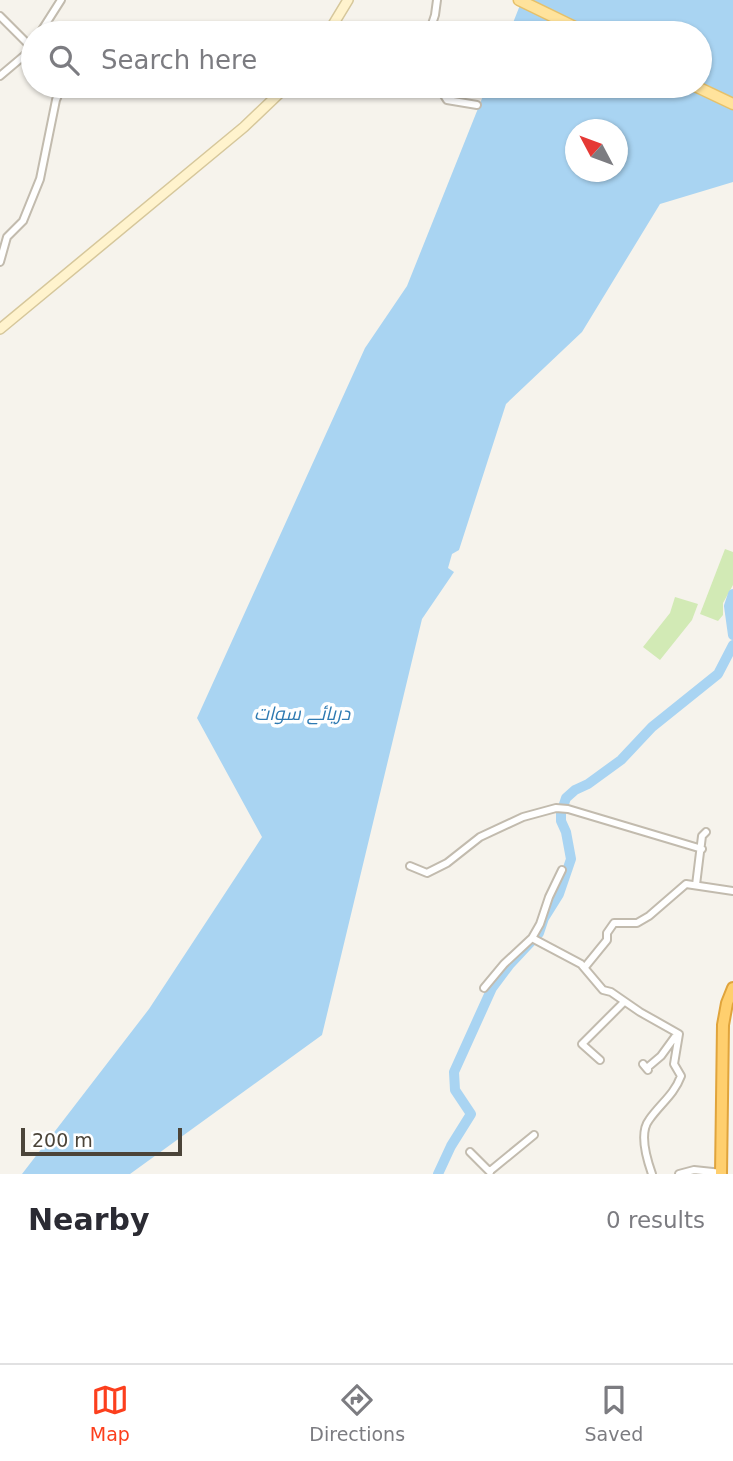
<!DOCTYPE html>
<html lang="en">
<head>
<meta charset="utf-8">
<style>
  body { margin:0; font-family:"DejaVu Sans",Cairo,sans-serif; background:#f7f7f7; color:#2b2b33 }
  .compass { position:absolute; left:565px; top:119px; width:63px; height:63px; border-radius:50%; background:#fff; box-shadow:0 2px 5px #0004; rotate:311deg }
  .scale { position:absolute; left:21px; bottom:18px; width:161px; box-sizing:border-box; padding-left:7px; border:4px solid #4b4439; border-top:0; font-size:19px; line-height:24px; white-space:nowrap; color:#4b4439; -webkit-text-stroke:5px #fff; paint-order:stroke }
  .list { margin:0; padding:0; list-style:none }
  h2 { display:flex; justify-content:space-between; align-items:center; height:91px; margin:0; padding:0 28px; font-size:30px }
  h2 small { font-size:23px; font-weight:400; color:#7c7c81 }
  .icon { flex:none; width:38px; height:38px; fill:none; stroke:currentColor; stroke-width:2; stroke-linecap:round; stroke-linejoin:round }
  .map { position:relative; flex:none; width:733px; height:1174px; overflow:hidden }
  .search { position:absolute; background:#fff; box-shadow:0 2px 5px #0004; left:21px; right:21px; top:21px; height:77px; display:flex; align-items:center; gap:18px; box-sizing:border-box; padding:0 24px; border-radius:38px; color:#7c7c81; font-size:26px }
  .sheet { height:189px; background:#fff }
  nav { display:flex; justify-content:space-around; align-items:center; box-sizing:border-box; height:98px; border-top:2px solid #e1e1e2; background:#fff; font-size:19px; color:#7c7c81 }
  nav a { display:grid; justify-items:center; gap:4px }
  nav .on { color:#fc3f1d }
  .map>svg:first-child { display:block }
  .green { fill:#d2eab5 }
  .water { fill:#a9d4f2; fill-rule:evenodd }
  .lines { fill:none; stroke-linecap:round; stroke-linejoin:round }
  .river { stroke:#a9d4f2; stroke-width:10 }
  .street-casing { stroke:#c2bbae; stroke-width:10 }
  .secondary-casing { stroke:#d6c79b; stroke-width:12 }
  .primary-casing { stroke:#e6c16a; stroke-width:13 }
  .highway-casing { stroke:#e0a43c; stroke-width:14 }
  .street { stroke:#fff; stroke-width:6 }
  .secondary { stroke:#fff3cd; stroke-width:9 }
  .primary { stroke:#ffe39c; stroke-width:10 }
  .highway { stroke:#ffcf6e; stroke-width:10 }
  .labels { text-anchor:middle; stroke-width:7; stroke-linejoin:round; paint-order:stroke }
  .water-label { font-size:19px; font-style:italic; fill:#2e7ab2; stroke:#fff }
</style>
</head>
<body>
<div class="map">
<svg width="733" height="1174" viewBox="0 0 733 1174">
  <rect width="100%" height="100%" fill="#f6f3ec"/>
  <path class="green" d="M 725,549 L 733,552 L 733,585 L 723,603 L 723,615 L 718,621 L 700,614 Z
    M 675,597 L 698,604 L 692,620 L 660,660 L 643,647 L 670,613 Z"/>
  <path class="water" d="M 522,0 L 733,0 L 733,182 L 660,204 L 582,332 L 506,404 L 459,550 L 452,554 L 448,568 L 454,572 L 422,619 L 322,1035 L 130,1174 L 22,1174 L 149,1009 L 262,837 L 197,718 L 365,348 L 407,286 L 487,86 L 700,86 L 700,33 L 509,33 ZM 576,130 L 618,130 L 618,172 L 576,172 Z"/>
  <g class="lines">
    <path class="river" d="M 733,594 L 729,606 L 733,635
      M 438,1174 L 451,1146 L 471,1114 L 455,1090 L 454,1072 L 492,988 L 510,964 L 539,933 L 544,918 L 559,894 L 571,859 L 566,832 L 561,821 L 561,813 L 566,798 L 575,790 L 588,784 L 621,760 L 652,727 L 718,674 L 733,645"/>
    <defs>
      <path id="street" d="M 0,16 L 33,49
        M 40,33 L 61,0
        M 429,33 L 435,15 L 437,0
        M 0,76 L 26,54 L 33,44
        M 438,86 L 447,100 L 477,105
        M 0,262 L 7,237 L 23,221 L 40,179 L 56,100 L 62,86
        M 410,866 L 427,873 L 447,863 L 480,837 L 523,817 L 556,808 L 568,809 L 702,849
        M 696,885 L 702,836 L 706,832
        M 532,938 L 581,964 L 603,990 L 611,992 L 640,1012 L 679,1034 L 674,1064 L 681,1076 C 674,1095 660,1104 649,1120 C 639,1133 647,1160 652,1174
        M 585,967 L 607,940 L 607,933 L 614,923 L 637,923 L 649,916 L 686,884 L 733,891
        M 484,988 L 504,964 L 532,938 L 540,924 L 549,897 L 562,870
        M 600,1060 L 582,1044 L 624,1002
        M 643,1064 L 648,1070 L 648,1067 L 661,1056 L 677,1034
        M 470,1152 L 490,1172
        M 490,1171 L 534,1135
        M 679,1174 L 694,1170 L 722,1173"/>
      <path id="secondary" d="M 328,33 L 348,0
        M 0,329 L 244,127 L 287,86"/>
      <path id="primary" d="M 519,0 L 587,33
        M 695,86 L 733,104"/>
      <path id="highway" d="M 721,1174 L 723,1025 L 727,1003 L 733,988"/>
    </defs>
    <use href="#street" class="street-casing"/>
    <use href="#secondary" class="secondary-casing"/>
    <use href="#primary" class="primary-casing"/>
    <use href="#highway" class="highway-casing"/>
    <use href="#street" class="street"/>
    <use href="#secondary" class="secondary"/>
    <use href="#primary" class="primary"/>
    <use href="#highway" class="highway"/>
  </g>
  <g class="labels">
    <g class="water-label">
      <text x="302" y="720">دریائے سوات</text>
    </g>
  </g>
</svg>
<svg class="compass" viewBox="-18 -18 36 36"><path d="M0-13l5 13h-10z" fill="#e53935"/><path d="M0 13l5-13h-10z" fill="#7c7c81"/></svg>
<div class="scale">200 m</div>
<div class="search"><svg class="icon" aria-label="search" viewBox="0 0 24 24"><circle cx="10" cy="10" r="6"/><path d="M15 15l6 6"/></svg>Search here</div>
</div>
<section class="sheet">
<h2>Nearby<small>0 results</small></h2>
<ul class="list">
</ul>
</section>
<nav>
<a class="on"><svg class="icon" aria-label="map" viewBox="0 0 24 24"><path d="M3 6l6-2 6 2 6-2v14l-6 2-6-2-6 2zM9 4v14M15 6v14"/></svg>Map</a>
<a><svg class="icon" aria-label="directions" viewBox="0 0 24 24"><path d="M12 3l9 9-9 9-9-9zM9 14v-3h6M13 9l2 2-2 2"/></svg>Directions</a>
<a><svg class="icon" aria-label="saved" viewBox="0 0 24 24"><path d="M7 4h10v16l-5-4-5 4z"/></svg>Saved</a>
</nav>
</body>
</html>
